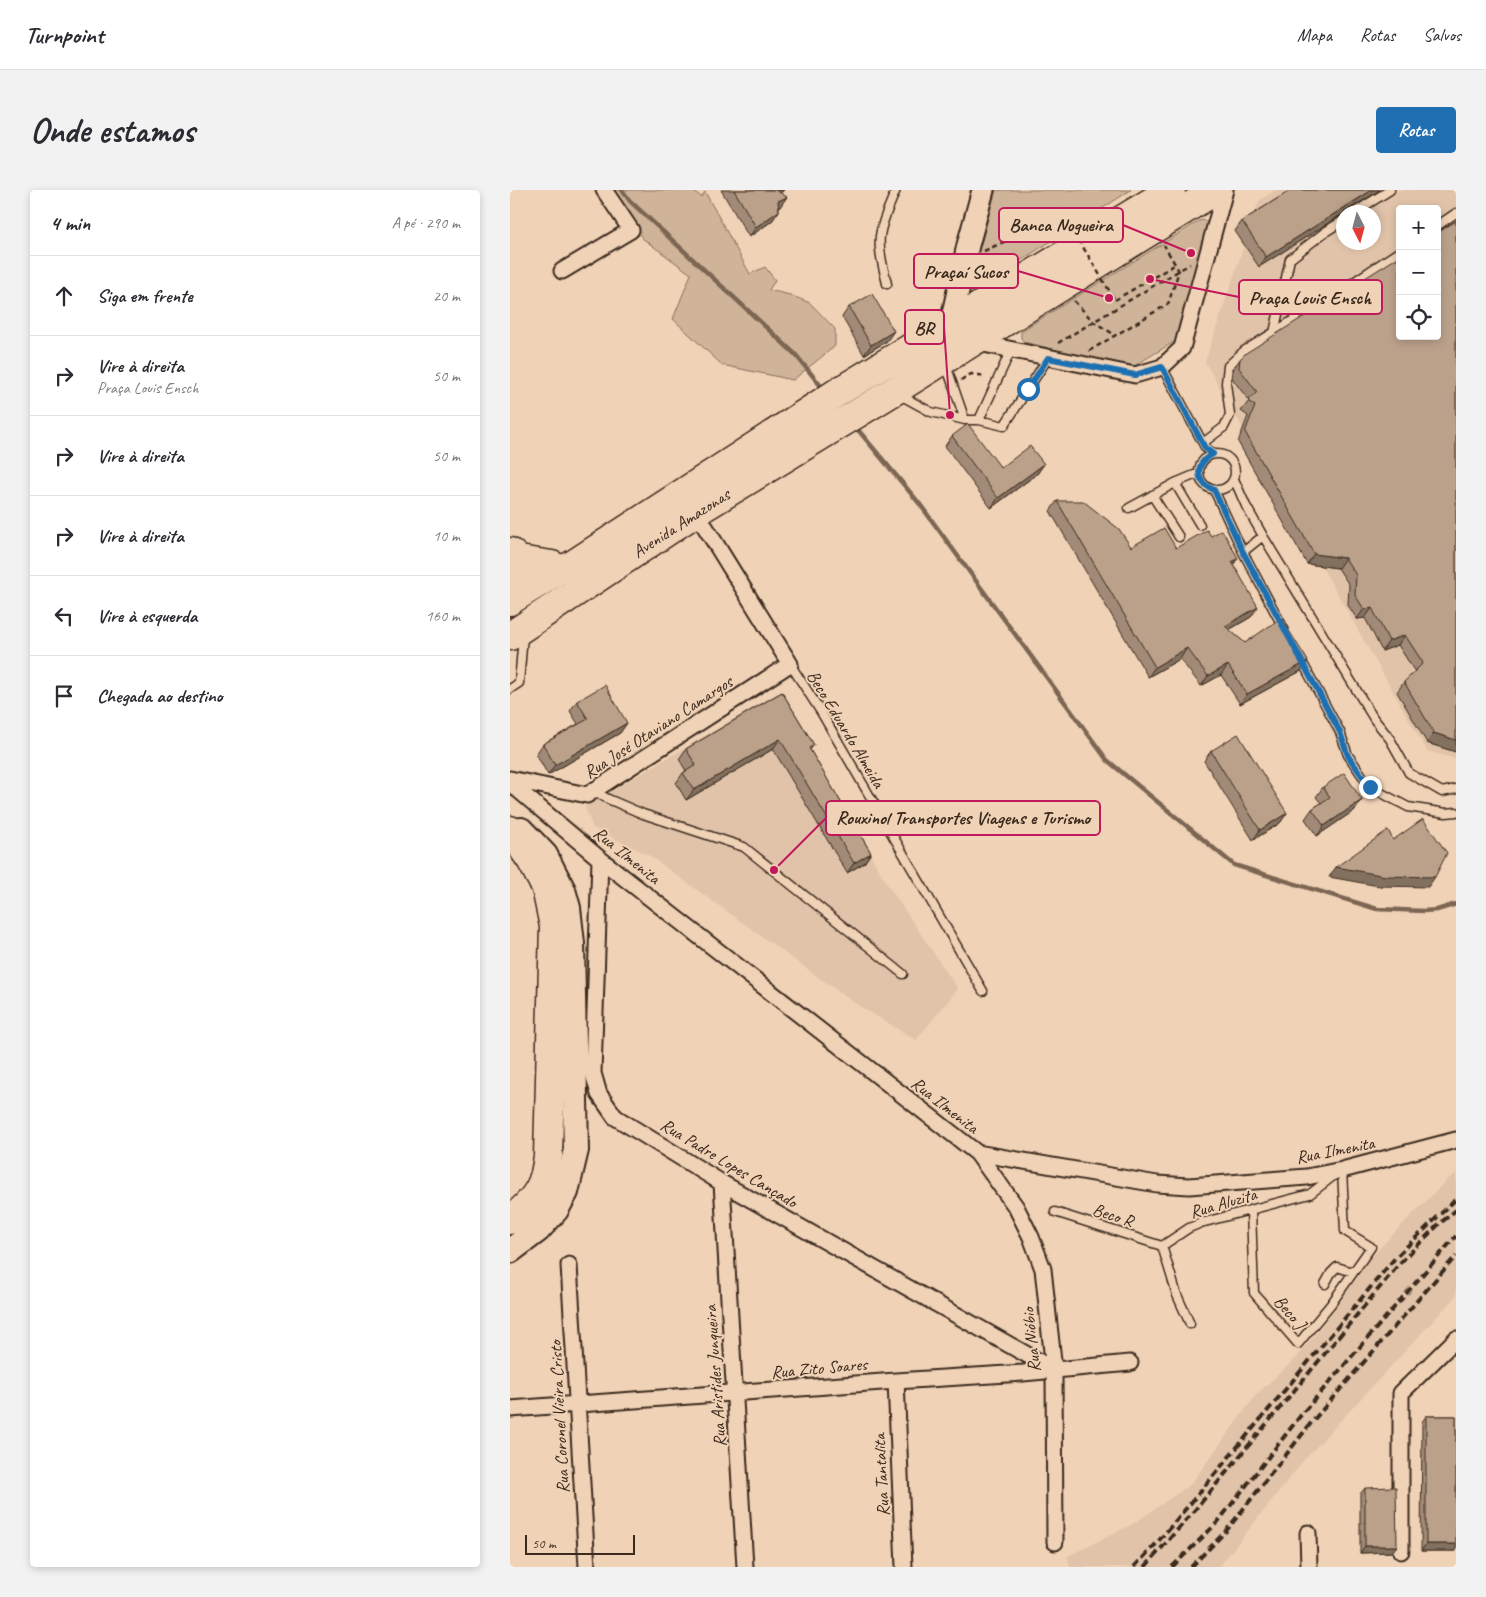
<!DOCTYPE html>
<html lang="pt">
<head>
<meta charset="utf-8">
<style>
  body { margin:0; font-family:Caveat,sans-serif; background:#f2f2f3; color:#2b2b33 }
  .controls { position:absolute; right:15px; top:15px; display:grid; overflow:hidden; border-radius:5px; box-shadow:0 2px 8px #0003 }
  .controls button { width:45px; height:45px; display:grid; place-items:center; padding:0; border:0; border-bottom:1px solid #e1e1e2; background:#fff; color:#2b2b33; font:25px sans-serif }
  .compass { position:absolute; left:826px; top:15px; width:45px; height:45px; border-radius:50%; background:#fff; box-shadow:0 2px 8px #0003; rotate:174deg }
  .scale { position:absolute; left:15px; bottom:12px; width:110px; box-sizing:border-box; padding-left:5px; border:2px solid #3b2a1e; border-top:0; font-size:14px; line-height:18px; white-space:nowrap; color:#3b2a1e; -webkit-text-stroke:4px #f0d2b6; paint-order:stroke }
  .stop { position:absolute; width:15px; height:15px; margin:-11px; border:4px solid #1f6fb2; border-radius:50%; background:#fff }
  .stop.end { background:#1f6fb2; border-color:#fff; box-shadow:0 1px 5px #0008 }
  .list { margin:0; padding:0; list-style:none }
  h2 { display:flex; justify-content:space-between; align-items:center; height:65px; margin:0; padding:0 20px; font-size:21px }
  h2 small { font-size:16px; font-weight:400; color:#7c7c81 }
  .list li { display:grid; grid-template-columns:32px 1fr auto; gap:15px; align-items:center; box-sizing:border-box; height:80px; padding:0 20px; border-top:1px solid #e1e1e2 }
  .list b { display:block; font-size:19px; white-space:nowrap }
  .list p { margin:0; font-size:16px; white-space:nowrap; color:#7c7c81 }
  .list em { font-size:16px; font-style:normal; color:#7c7c81 }
  .icon { flex:none; width:28px; height:28px; fill:none; stroke:currentColor; stroke-width:2; stroke-linecap:round; stroke-linejoin:round }
  .map { position:relative; flex:none; width:946px; height:1377px; overflow:hidden; border-radius:5px }
  header { display:flex; align-items:center; gap:30px; box-sizing:border-box; height:70px; padding:0 25px; background:#fff; border-bottom:1px solid #e1e1e2 }
  header strong { font-size:24px }
  nav { display:flex; gap:28px; margin-inline-start:auto; font-size:18px }
  .intro { display:flex; align-items:center; justify-content:space-between; box-sizing:border-box; height:120px; padding:0 30px }
  h1 { margin:0; font-size:35px }
  .button { padding:12px 22px; border-radius:5px; background:#1f6fb2; color:#fff; font-size:18px; font-weight:700 }
  main { display:flex; gap:30px; padding:0 30px }
  aside { flex:1; background:#fff; border-radius:5px; box-shadow:0 2px 8px #0003 }
  .map>svg:first-child { display:block }
  .built { fill:#e0c3a9; fill-rule:evenodd }
  .green { fill:#cfb49a; stroke:#856f5c }
  .lines { fill:none; stroke-linecap:round; stroke-linejoin:round }
  .stream { stroke:#7b6653; stroke-width:4.5 }
  .lane-casing { stroke:#3b2a1e; stroke-width:11 }
  .street-casing { stroke:#3b2a1e; stroke-width:19 }
  .secondary-casing { stroke:#3b2a1e; stroke-width:25 }
  .primary-casing { stroke:#3b2a1e; stroke-width:28 }
  .highway-casing { stroke:#3b2a1e; stroke-width:31 }
  .path { stroke:#3b2a1e; stroke-width:2.5; stroke-dasharray:5 4; stroke-linecap:butt }
  .lane { stroke:#f0d2b6; stroke-width:8 }
  .street { stroke:#f0d2b6; stroke-width:15 }
  .secondary { stroke:#f0d2b6; stroke-width:21 }
  .primary { stroke:#f0d2b6; stroke-width:24 }
  .highway { stroke:#f0d2b6; stroke-width:28 }
  .rail { stroke:#3b2a1e; stroke-width:4; stroke-dasharray:8 4; stroke-linecap:butt }
  .path-bridge { stroke:#3b2a1e; stroke-width:2.5; stroke-dasharray:5 4; stroke-linecap:butt }
  .wall { fill:#a18a77; stroke:#3b2a1e }
  .shaded-wall { fill:#837161; stroke:#3b2a1e }
  .building { fill:#bba18a; stroke:#3b2a1e }
  .route { stroke:#1f6fb2; stroke-width:6 }
  .labels { text-anchor:middle; stroke-width:4; stroke-linejoin:round; paint-order:stroke }
  .street-label { font-size:18px; fill:#3b2a1e; stroke:#f0d2b6 }
  .leader { fill:none; stroke:#c2185b; stroke-width:2 }
  .callout-dot { fill:#c2185b; stroke:#f0d2b6; stroke-width:2 }
  .callout { fill:#f0d2b6; stroke:#c2185b; stroke-width:2 }
  .callout-label { font-size:19px; text-anchor:middle; font-weight:bold; fill:#3b2a1e }
</style>
</head>
<body>
<header>
<strong>Turnpoint</strong>
<nav><a>Mapa</a><a>Rotas</a><a>Salvos</a></nav>
</header>
<div class="intro"><h1>Onde estamos</h1><a class="button">Rotas</a></div>
<main>
<aside>
<h2>4 min<small>A pé · 290 m</small></h2>
<ul class="list">
<li><svg class="icon" aria-label="ahead" viewBox="0 0 24 24"><path d="M12 20V5M6 11l6-6 6 6"/></svg><div><b>Siga em frente</b></div><em>20 m</em></li>
<li><svg class="icon" aria-label="right" viewBox="0 0 24 24"><path d="M7 20v-9h11M14 6l5 5-5 5"/></svg><div><b>Vire à direita</b><p>Praça Louis Ensch</p></div><em>50 m</em></li>
<li><svg class="icon" aria-label="right" viewBox="0 0 24 24"><path d="M7 20v-9h11M14 6l5 5-5 5"/></svg><div><b>Vire à direita</b></div><em>50 m</em></li>
<li><svg class="icon" aria-label="right" viewBox="0 0 24 24"><path d="M7 20v-9h11M14 6l5 5-5 5"/></svg><div><b>Vire à direita</b></div><em>10 m</em></li>
<li><svg class="icon" aria-label="left" viewBox="0 0 24 24"><path d="M17 20v-9H6M10 6l-5 5 5 5"/></svg><div><b>Vire à esquerda</b></div><em>160 m</em></li>
<li><svg class="icon" aria-label="arrive" viewBox="0 0 24 24"><path d="M6 21V4h12l-3 4 3 4H6"/></svg><div><b>Chegada ao destino</b></div></li>
</ul>
</aside>
<div class="map">
<svg width="946" height="1377" viewBox="0 0 946 1377">
  <rect width="100%" height="100%" fill="#f0d2b6"/>
  <filter id="ink" filterUnits="userSpaceOnUse"><feTurbulence type="fractalNoise" baseFrequency=".02" numOctaves="2"/><feDisplacementMap in="SourceGraphic" scale="10" xChannelSelector="R" yChannelSelector="G"/><feConvolveMatrix kernelMatrix="1 2 1 2 8 2 1 2 1" color-interpolation-filters="sRGB"/></filter>
  <g filter="url(#ink)">
    <path class="built" d="M 766,0 L 946,0 L 946,569 L 917,561 L 695,172 L 749,11 ZM 890,19 L 927,19 L 927,146 L 890,146 ZM 834,22 L 864,22 L 864,52 L 834,52 Z
      M 267,503 L 377,694 L 448,799 L 406,850 L 343,812 L 140,666 L 83,638 L 75,617 Z
      M 946,983 L 946,1106 L 794,1270 L 709,1377 L 560,1377 L 558,1366 L 623,1334 L 681,1294 L 746,1205 L 785,1169 L 824,1121 L 851,1078 L 884,1043 L 937,990 Z"/>
    <path class="green" d="M 102,0 L 182,0 L 191,7 L 195,2 L 240,84 L 255,77 L 265,90 L 259,100 L 280,105 L 300,113 L 325,139 L 325,156 L 283,190 L 212,175 L 163,129 L 181,84 L 132,48 Z
      M 486,0 L 621,0 L 463,101 L 459,97 Z
      M 693,30 L 697,32 L 698,37 L 667,150 L 624,176 L 570,166 L 514,152 L 511,148 L 511,141 L 689,31 Z"/>
    <g class="lines">
      <path class="stream" d="M 112,0 L 120,11 L 285,164 L 315,201
        M 344,235 L 409,313 L 597,570 L 724,675 L 867,719 L 914,721 L 927,720 L 946,714"/>
      <defs>
        <path id="lane" d="M 845,22 L 880,0
          M 927,36 L 946,23
          M 377,94 C 374,79 368,62 370,46 C 372,30 380,15 386,0
          M 764,143 L 780,69 L 815,42 L 834,30
          M 436,175 L 455,230
          M 652,177 L 695,257 L 703,264
          M 388,204 L 421,222 L 455,230 L 469,230 L 494,236 L 538,168
          M 469,230 L 501,160
          M 693,253 L 714,237 L 720,225 L 716,193 L 718,176 L 734,161 L 824,105 L 890,61
          M689 282a18 18 0 1 1 36 0a18 18 0 1 1-36 0Z
          M 724,289 L 736,316 L 753,346 L 864,529 L 880,549 L 899,583 L 932,602 L 946,599
          M 665,293 L 690,335
          M 704,300 L 733,362 L 774,439
          M 642,305 L 669,347
          M 619,318 L 665,293 L 689,283
          M 733,362 L 753,346
          M 790,468 L 830,542 L 838,565 L 860,597 L 898,617 L 936,623 L 946,622
          M 280,474 L 311,522 L 473,801
          M 0,499 L 9,493 L 13,446
          M 84,601 L 98,609 L 133,624 L 234,657 L 393,784
          M 741,1021 L 744,1103 L 788,1154 L 821,1114 L 861,1057 L 835,1041 L 832,980
          M 545,1022 L 652,1056
          M 815,1094 L 821,1083 L 827,1077 L 843,1082
          M 680,1134 L 667,1105 L 652,1056 L 679,1038 L 691,1033 L 800,1004 L 826,984"/>
        <path id="street" d="M 52,81 L 121,40 L 94,0
          M 464,152 L 625,185 L 652,177 L 672,158 L 715,0
          M 0,589 L 77,605 L 280,474 L 186,322
          M 0,593 L 90,669 L 467,963 L 647,994 L 679,996 L 797,987 L 832,980 L 946,950
          M 90,669 L 83,883 L 89,904 L 105,927 L 212,993 L 544,1180
          M 467,963 L 506,1017 L 521,1047 L 533,1079 L 544,1180 L 545,1352
          M 212,993 L 235,1377
          M 59,1075 L 77,1377
          M 386,1191 L 394,1377
          M 0,1219 L 386,1191 L 513,1183 L 620,1173
          M 798,1343 L 799,1377
          M 891,1361 L 891,1203 L 946,1149"/>
        <path id="secondary" d="M 441,133 L 458,55 L 473,0"/>
        <path id="primary" d="M 0,413 L 53,380
          M 0,1061 L 28,1040 L 46,1020 L 56,1002 L 66,960 L 62,753 L 58,718 L 53,700 L 35,665 L 11,640"/>
        <path id="highway" d="M 0,362 L 9,370 L 42,375
          M 0,388 L 59,377 L 328,202 L 661,0
          M 0,446 L 186,322 L 384,201 L 706,0
          M 0,640 L 21,670 L 36,698 L 44,736 L 38,966 C 37,974 36,982 33,990 C 28,1006 13,1020 0,1030"/>
      </defs>
      <use href="#lane" class="lane-casing"/>
      <use href="#street" class="street-casing"/>
      <use href="#secondary" class="secondary-casing"/>
      <use href="#primary" class="primary-casing"/>
      <use href="#highway" class="highway-casing"/>
      <path class="path" d="M 474,61 L 498,50 L 550,19
        M 605,110 L 666,74
        M 564,111 L 584,132 L 605,145
        M 548,153 L 680,74
        M 579,161 L 658,114 L 669,81 L 654,55
        M 451,190 L 461,184 L 476,186"/>
      <use href="#lane" class="lane"/>
      <use href="#street" class="street"/>
      <use href="#secondary" class="secondary"/>
      <use href="#primary" class="primary"/>
      <use href="#highway" class="highway"/>
      <path class="rail" d="M 624,1377 L 646,1354 L 684,1309 L 885,1068 L 946,1009
        M 635,1377 L 690,1314 L 890,1073 L 928,1035 L 946,1020
        M 662,1377 L 707,1333 L 791,1225 L 946,1046
        M 681,1377 L 716,1341 L 801,1233 L 946,1066"/>
      <path class="path-bridge" d="M 550,19 L 605,110"/>
    </g>
    <path class="wall" d="M 211,0 L 274,0 L 270,3 L 270,17 L 269,18 L 269,21 L 262,31 L 239,47 Z
      M 781,0 L 870,0 L 749,77 L 725,41 L 732,31 Z
      M 946,31 L 946,562 L 917,553 L 887,502 L 894,492 L 905,482 L 888,455 L 872,461 L 855,428 L 847,429 L 838,415 L 839,395 L 828,378 L 797,374 L 728,252 L 738,226 L 731,221 L 739,211 L 722,188 L 723,179 L 730,169 Z
      M 339,117 L 377,151 L 354,165 L 332,127 Z
      M 442,246 L 491,278 L 534,274 L 527,284 L 481,318 L 435,256 Z
      M 547,311 L 621,357 L 666,358 L 701,346 L 728,368 L 723,375 L 741,427 L 719,440 L 735,453 L 791,481 L 730,514 L 711,485 L 691,496 L 670,469 L 638,487 L 540,321 Z
      M 272,502 L 304,555 L 300,560 L 361,663 L 354,673 L 337,683 L 263,559 L 176,610 L 166,593 L 173,583 L 176,581 L 169,569 L 176,559 Z
      M 67,511 L 117,533 L 110,543 L 38,585 L 26,564 L 33,554 L 68,534 L 60,521 Z
      M 701,561 L 777,623 L 770,633 L 743,650 L 694,571 Z
      M 813,597 L 852,610 L 845,620 L 807,646 L 795,629 L 802,619 L 811,613 L 806,607 Z
      M 916,1226 L 946,1226 L 946,1361 L 911,1361 L 912,1232 Z
      M 855,1298 L 882,1362 L 850,1363 L 850,1304 Z"/>
    <path class="shaded-wall" d="M 266,0 L 274,0 L 259,10 Z
      M 862,0 L 870,0 L 835,22 L 834,22 L 834,23 L 749,77 L 756,67 Z
      M 277,7 L 270,17 L 261,22 L 268,11 Z
      M 269,21 L 262,31 L 239,47 L 246,37 Z
      M 384,141 L 377,151 L 354,165 L 361,155 Z
      M 534,274 L 527,284 L 481,318 L 488,308 Z
      M 804,364 L 835,368 L 828,378 L 797,374 Z
      M 728,368 L 721,378 L 722,372 Z
      M 748,417 L 741,427 L 708,446 L 715,436 Z
      M 862,418 L 855,428 L 847,429 L 854,419 Z
      M 895,445 L 888,455 L 872,461 L 879,451 Z
      M 677,458 L 670,469 L 638,487 L 645,477 Z
      M 798,471 L 791,481 L 730,514 L 737,504 Z
      M 718,475 L 711,485 L 691,496 L 698,486 Z
      M 117,533 L 110,543 L 38,585 L 45,575 Z
      M 924,543 L 946,550 L 946,562 L 917,553 Z
      M 270,549 L 263,559 L 176,610 L 184,600 Z
      M 852,610 L 845,620 L 807,646 L 814,636 Z
      M 777,623 L 770,633 L 743,650 L 750,640 Z
      M 361,663 L 354,673 L 337,683 L 344,673 Z
      M 826,677 L 925,687 L 918,697 L 869,696 L 819,687 Z
      M 916,1354 L 946,1354 L 946,1361 L 911,1361 Z
      M 855,1356 L 887,1356 L 882,1362 L 850,1363 Z"/>
    <path class="building" d="M 224,0 L 266,0 L 277,7 L 268,11 L 269,21 L 246,37 Z
      M 781,0 L 862,0 L 756,67 L 732,31 Z
      M 946,31 L 946,550 L 924,543 L 894,492 L 913,473 L 895,445 L 879,451 L 862,418 L 854,419 L 845,405 L 846,385 L 835,368 L 804,364 L 735,242 L 745,216 L 738,211 L 747,202 L 729,178 L 730,169 L 736,163 L 890,66 L 890,146 L 927,146 L 927,43 Z
      M 362,104 L 384,141 L 361,155 L 339,117 Z
      M 458,234 L 491,278 L 520,256 L 534,274 L 488,308 L 442,246 Z
      M 547,311 L 573,311 L 609,339 L 621,357 L 654,338 L 666,358 L 697,340 L 701,346 L 712,340 L 728,368 L 722,372 L 748,417 L 715,436 L 735,453 L 771,428 L 798,471 L 737,504 L 718,475 L 698,486 L 677,458 L 645,477 Z
      M 95,495 L 117,533 L 45,575 L 33,554 L 78,529 L 67,511 Z
      M 272,502 L 304,555 L 299,558 L 361,663 L 344,673 L 270,549 L 184,600 L 173,583 L 186,575 L 176,559 Z
      M 728,544 L 777,623 L 750,640 L 701,561 Z
      M 834,583 L 852,610 L 814,636 L 802,619 L 820,607 L 813,597 Z
      M 913,629 L 937,663 L 925,687 L 876,686 L 826,677 L 878,640 L 883,650 Z
      M 916,1226 L 946,1226 L 946,1354 L 916,1354 Z
      M 886,1297 L 887,1356 L 855,1356 L 855,1298 Z"/>
  </g>
  <g class="lines" filter="url(#ink)">
    <path class="route" d="M 518,199 L 538,168 L 625,185 L 652,177 L 695,258 L 703,264 C 684,274 685,292 704,300 L 733,362 L 830,542 L 838,566 L 860,597"/>
  </g>
  <g class="labels">
    <g class="street-label">
      <text transform="translate(171 333) rotate(-33)" y="6">Avenida Amazonas</text>
      <text transform="translate(148 537) rotate(-33)" y="6">Rua José Otaviano Camargos</text>
      <text transform="translate(336 539) rotate(59)" y="6">Beco Eduardo Almeida</text>
      <text transform="translate(117 665) rotate(39)" y="6">Rua Ilmenita</text>
      <text transform="translate(435 915) rotate(38)" y="6">Rua Ilmenita</text>
      <text transform="translate(825 960) rotate(-11)" y="6">Rua Ilmenita</text>
      <text transform="translate(219 973) rotate(31)" y="6">Rua Padre Lopes Cançado</text>
      <text transform="translate(713 1013) rotate(-16)" y="6">Rua Aluzita</text>
      <text transform="translate(603 1025) rotate(18)" y="6">Beco R</text>
      <text transform="translate(780 1122) rotate(49)" y="6">Beco J</text>
      <text transform="translate(521 1150) rotate(-96)" y="6">Rua Nióbio</text>
      <text transform="translate(309 1178) rotate(-5)" y="6">Rua Zito Soares</text>
      <text transform="translate(205 1186) rotate(-94)" y="6">Rua Aristides Junqueira</text>
      <text transform="translate(49 1227) rotate(-93)" y="6">Rua Coronel Vieira Cristo</text>
      <text transform="translate(371 1285) rotate(-93)" y="6">Rua Tantalita</text>
    </g>
  </g>
  <path class="leader" d="M681 63L613 35M599 108L508 81M640 89L729 107M440 225L434 137M264 680L316 628"/>
  <g class="callout-dot">
    <circle cx="681" cy="63" r="5"/>
    <circle cx="599" cy="108" r="5"/>
    <circle cx="640" cy="89" r="5"/>
    <circle cx="440" cy="225" r="5"/>
    <circle cx="264" cy="680" r="5"/>
  </g>
  <g class="callout">
    <rect x="489" y="18" width="124" height="34" rx="5"/>
    <rect x="404" y="64" width="104" height="34" rx="5"/>
    <rect x="729" y="90" width="143" height="34" rx="5"/>
    <rect x="395" y="120" width="39" height="34" rx="5"/>
    <rect x="316" y="611" width="274" height="34" rx="5"/>
  </g>
  <g class="callout-label">
    <text x="551" y="41">Banca Nogueira</text>
    <text x="456" y="88">Praçaí Sucos</text>
    <text x="800" y="114">Praça Louis Ensch</text>
    <text x="414" y="144">BR</text>
    <text x="453" y="634">Rouxinol Transportes Viagens e Turismo</text>
  </g>
</svg>
<div class="controls">
<button>+</button>
<button>−</button>
<button><svg class="icon" aria-label="locate" viewBox="0 0 24 24"><circle cx="12" cy="12" r="6"/><path d="M12 2v4M12 18v4M2 12h4M18 12h4"/></svg></button>
</div>
<svg class="compass" viewBox="-18 -18 36 36"><path d="M0-13l5 13h-10z" fill="#e53935"/><path d="M0 13l5-13h-10z" fill="#7c7c81"/></svg>
<div class="scale">50 m</div>
<div class="stop" style="left:518px;top:199px"></div>
<div class="stop end" style="left:860px;top:597px"></div>
</div>
</main>
</body>
</html>
